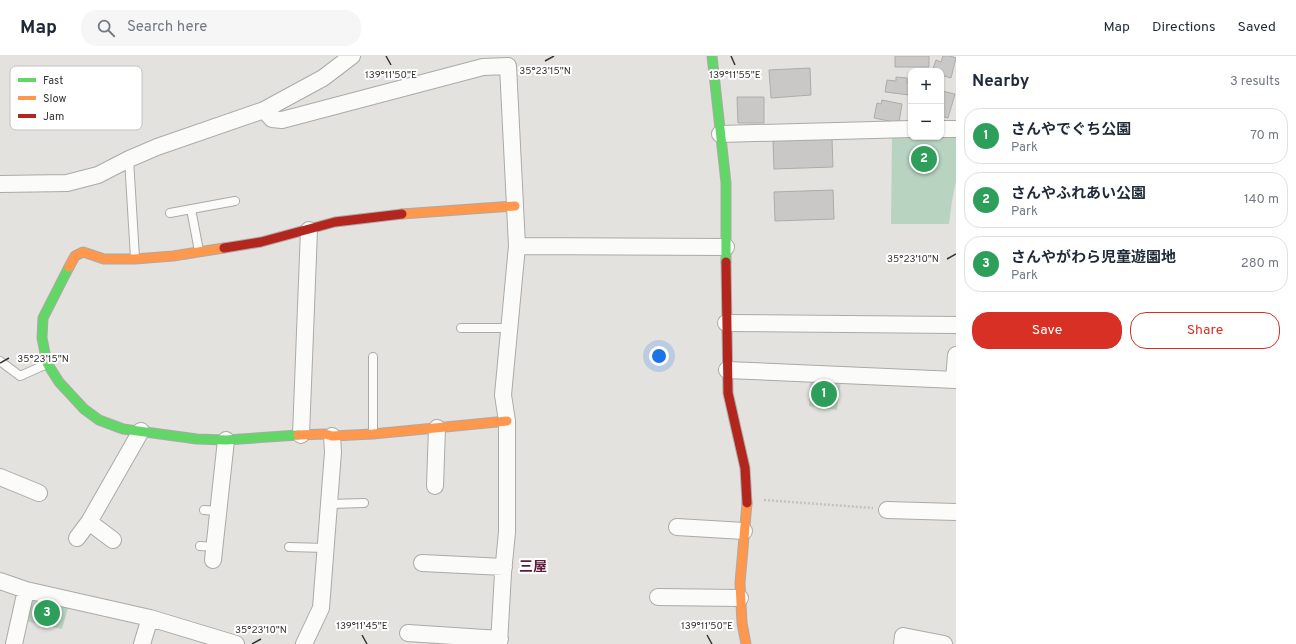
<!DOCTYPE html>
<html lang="en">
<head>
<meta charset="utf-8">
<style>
  body { margin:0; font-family:Overpass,"Noto Sans JP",sans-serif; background:#f6f6f7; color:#1f2937 }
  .controls { position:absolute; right:12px; top:12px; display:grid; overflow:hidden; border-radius:8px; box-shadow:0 1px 3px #0004 }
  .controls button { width:36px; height:36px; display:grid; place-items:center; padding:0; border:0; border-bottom:1px solid #e0e1e3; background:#fff; color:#1f2937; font:20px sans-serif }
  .you { position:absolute; left:659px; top:300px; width:14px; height:14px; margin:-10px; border:3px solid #fff; border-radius:50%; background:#1a73e8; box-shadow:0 0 0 6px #1a73e833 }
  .badge { display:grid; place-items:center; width:26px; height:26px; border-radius:50%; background:#d93025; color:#fff; font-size:13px; font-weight:700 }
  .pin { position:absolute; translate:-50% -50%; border:2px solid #fff; box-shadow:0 1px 4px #0006 }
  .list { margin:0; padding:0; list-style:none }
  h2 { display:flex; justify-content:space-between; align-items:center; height:52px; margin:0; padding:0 16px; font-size:17px }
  h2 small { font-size:13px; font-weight:400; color:#747a83 }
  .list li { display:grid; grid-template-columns:26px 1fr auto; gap:12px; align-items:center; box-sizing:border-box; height:56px; margin:0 8px 8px; padding:0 8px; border:1px solid #e0e1e3; border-radius:16px }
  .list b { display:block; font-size:15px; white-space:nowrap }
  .list p { margin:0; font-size:13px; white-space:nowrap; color:#747a83 }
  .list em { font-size:13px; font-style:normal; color:#747a83 }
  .actions { display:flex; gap:8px; padding:12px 16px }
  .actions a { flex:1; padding:9px 0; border:1px solid #d93025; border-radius:16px; text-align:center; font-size:14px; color:#d93025 }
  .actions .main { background:#d93025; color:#fff }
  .icon { flex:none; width:22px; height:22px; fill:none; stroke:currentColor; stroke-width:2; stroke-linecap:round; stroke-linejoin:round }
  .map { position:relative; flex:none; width:956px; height:588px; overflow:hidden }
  header { display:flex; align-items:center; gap:24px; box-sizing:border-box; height:56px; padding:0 20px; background:#fff; border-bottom:1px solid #e0e1e3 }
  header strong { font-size:19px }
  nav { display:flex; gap:22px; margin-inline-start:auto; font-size:14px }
  .search { width:280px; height:36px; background:#f6f6f7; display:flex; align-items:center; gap:10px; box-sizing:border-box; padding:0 14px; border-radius:16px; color:#747a83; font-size:15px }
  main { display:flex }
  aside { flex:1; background:#fff }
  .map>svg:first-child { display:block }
  .green { fill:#b9d3c1 }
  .building { fill:#c9c8c7; stroke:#adacab }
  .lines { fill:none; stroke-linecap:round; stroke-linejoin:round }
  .lane-casing { stroke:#abaaa7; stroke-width:10 }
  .street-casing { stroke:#abaaa7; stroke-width:18 }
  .fast-casing { stroke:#abaaa7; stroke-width:11 }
  .slow-casing { stroke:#abaaa7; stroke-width:11 }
  .jam-casing { stroke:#abaaa7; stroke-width:11 }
  .path { stroke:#c3c3c2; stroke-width:2.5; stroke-dasharray:2 2; stroke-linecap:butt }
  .lane { stroke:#fbfbfa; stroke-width:8 }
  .street { stroke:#fbfbfa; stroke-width:16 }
  .fast { stroke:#63d668; stroke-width:9 }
  .slow { stroke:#ff974d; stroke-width:9 }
  .jam { stroke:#b3261e; stroke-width:9 }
  .ticks { fill:none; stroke:#363534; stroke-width:1.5 }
  .labels { text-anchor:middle; stroke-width:4; stroke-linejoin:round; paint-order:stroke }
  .neighbourhood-label { font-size:14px; font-weight:bold; fill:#5b1a37; stroke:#fff }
  .key { fill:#fff; stroke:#c3c2c2; stroke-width:1 }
  .key-label { font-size:11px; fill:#363534 }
  .ticks-label { font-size:10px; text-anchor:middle; fill:#363534; stroke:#fff; stroke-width:4; stroke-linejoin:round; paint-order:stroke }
</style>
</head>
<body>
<header>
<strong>Map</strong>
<div class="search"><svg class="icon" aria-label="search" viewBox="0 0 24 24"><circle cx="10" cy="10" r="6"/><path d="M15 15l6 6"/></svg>Search here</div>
<nav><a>Map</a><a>Directions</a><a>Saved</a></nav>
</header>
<main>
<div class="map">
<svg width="956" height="588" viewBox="0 0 956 588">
  <rect width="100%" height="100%" fill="#e4e2df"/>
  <path class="green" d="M 892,80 L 956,80 L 956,125 L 952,145 L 949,168 L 891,168 Z
    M 810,323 L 841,325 L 837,354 L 809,350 Z
    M 33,543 L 69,549 L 62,573 L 25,565 L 29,545 Z"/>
  <path class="building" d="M 895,0 L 929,0 L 929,11 L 895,11 Z
    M 943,0 L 950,0 L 956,2 L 951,22 L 941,19 L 941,15 L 932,15 L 936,4 L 941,6 Z
    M 810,12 L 811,39 L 771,42 L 769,14 Z
    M 896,21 L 907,22 L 907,27 L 911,27 L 909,39 L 885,36 L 887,24 L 896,25 Z
    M 942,35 L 955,38 L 948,62 L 941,60 L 941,39 Z
    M 737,41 L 764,41 L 764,67 L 738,67 Z
    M 882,44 L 902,48 L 899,67 L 874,62 L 877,47 L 881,48 Z
    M 832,83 L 833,111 L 774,113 L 773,85 Z
    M 833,134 L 834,163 L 775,165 L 774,136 Z"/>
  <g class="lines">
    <defs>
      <path id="lane" d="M 129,103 L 135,202
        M 191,153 L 199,195
        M 170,157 L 235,145
        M 461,272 L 510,272
        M 0,305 L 20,320 L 47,308
        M 373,376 L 373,301
        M 330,448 L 364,447
        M 204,454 L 218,455
        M 200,490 L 214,491
        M 289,491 L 326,492"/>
      <path id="street" d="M 264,54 L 272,63 L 282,64 L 483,11 L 508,10 L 517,190 L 503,339 L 507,365 L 507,476 L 503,517 L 499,588
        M 941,73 L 956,73
        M 720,78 L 911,73
        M 0,128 L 67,127 L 98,119 L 129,103 L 157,91 L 264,54 L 323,22 L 352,0
        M 517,190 L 726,191
        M 726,267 L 956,269
        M 727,314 L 956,324
        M 954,324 L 956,299
        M 301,379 L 309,174
        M 0,421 L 39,437
        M 435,430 L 437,372
        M 887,454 L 956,456
        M 89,466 L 113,484
        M 677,471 L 744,475
        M 77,482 L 89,466 L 141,375
        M 213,504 L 226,384
        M 422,507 L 504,511
        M 0,525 L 26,534 L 150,562 L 236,588
        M 658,541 L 740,542
        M 408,577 L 500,583
        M 14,588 L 26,534
        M 142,588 L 150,562
        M 304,588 L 321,552 L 333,396 L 332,380
        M 902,588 L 903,580 L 944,588"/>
      <path id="fast" d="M 712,0 L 726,127 L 726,206
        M 69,211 L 43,262 L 42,282 L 47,307 L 59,326 L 84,353 L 99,364 L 123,373 L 197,383 L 226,384 L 298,379"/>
      <path id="slow" d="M 402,158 L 515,150
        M 69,211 L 75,200 L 83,196 L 104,203 L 135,203 L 173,200 L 224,192
        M 298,379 L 325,378 L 332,380 L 373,378 L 507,365
        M 746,588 L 742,567 L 740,527 L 747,447"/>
      <path id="jam" d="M 224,192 L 261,186 L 335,166 L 402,158
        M 726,206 L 728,337 L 745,412 L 747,447"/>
    </defs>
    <use href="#lane" class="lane-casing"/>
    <use href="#street" class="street-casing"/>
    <use href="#fast" class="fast-casing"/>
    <use href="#slow" class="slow-casing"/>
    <use href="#jam" class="jam-casing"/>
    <path class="path" d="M 764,444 L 873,452"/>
    <use href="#lane" class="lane"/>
    <use href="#street" class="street"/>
    <use href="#fast" class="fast"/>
    <use href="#slow" class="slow"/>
    <use href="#jam" class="jam"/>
  </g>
  <path class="ticks" d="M 386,0 L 391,9M 731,0 L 735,9M 545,5 L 554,0M 947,203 L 956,198M 0,307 L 9,302M 362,579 L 367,588M 707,579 L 712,588M 252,588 L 261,583"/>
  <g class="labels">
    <g class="neighbourhood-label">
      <text x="533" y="515">三屋</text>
    </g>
  </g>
  <rect x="10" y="10" width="132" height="64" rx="6" class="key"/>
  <rect x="18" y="22" width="18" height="4" fill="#63d668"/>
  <rect x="18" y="40" width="18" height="4" fill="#ff974d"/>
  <rect x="18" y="58" width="18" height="4" fill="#b3261e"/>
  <g class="key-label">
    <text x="43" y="28">Fast</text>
    <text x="43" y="46">Slow</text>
    <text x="43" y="64">Jam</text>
  </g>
  <g class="ticks-label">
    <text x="545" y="18">35°23'15"N</text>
    <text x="391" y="22">139°11'50"E</text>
    <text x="735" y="22">139°11'55"E</text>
    <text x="913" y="206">35°23'10"N</text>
    <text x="43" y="306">35°23'15"N</text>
    <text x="362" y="573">139°11'45"E</text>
    <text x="707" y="573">139°11'50"E</text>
    <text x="261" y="577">35°23'10"N</text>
  </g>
</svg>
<div class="controls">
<button>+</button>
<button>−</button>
</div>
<div class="you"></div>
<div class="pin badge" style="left:824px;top:338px;background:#2e9e5b">1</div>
<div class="pin badge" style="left:924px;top:103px;background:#2e9e5b">2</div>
<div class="pin badge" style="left:47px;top:557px;background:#2e9e5b">3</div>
</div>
<aside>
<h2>Nearby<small>3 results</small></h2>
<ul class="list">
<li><span class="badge" style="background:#2e9e5b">1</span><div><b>さんやでぐち公園</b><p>Park</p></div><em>70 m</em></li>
<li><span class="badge" style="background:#2e9e5b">2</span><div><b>さんやふれあい公園</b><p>Park</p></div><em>140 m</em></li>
<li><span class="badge" style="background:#2e9e5b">3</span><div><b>さんやがわら児童遊園地</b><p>Park</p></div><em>280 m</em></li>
</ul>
<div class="actions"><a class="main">Save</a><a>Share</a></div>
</aside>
</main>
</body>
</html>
